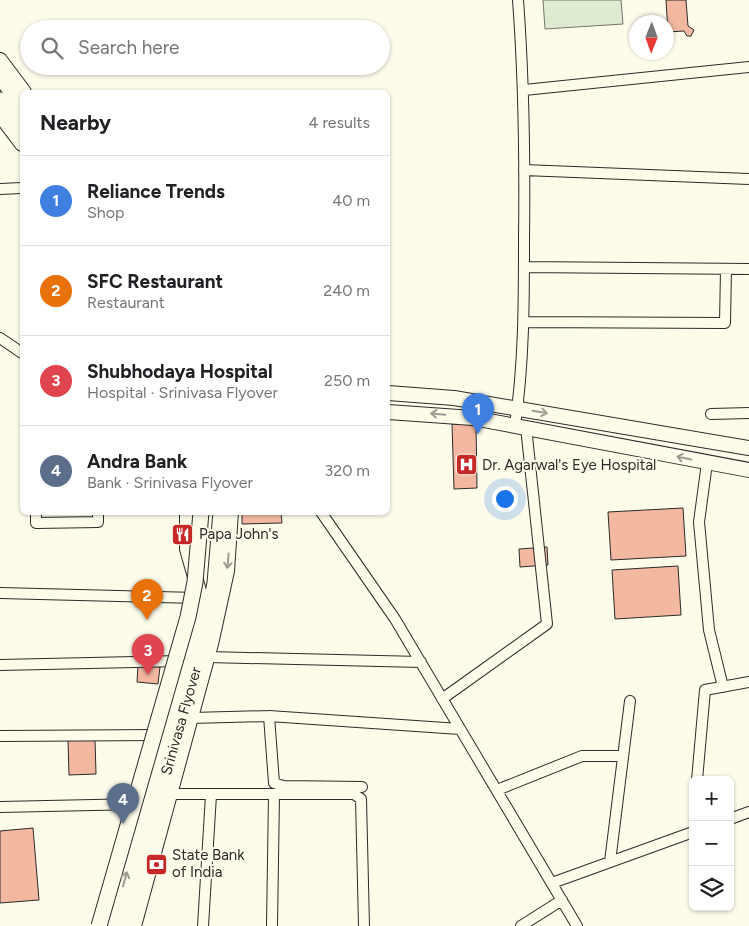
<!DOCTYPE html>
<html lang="en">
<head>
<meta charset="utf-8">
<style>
  body { margin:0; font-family:Figtree,sans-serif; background:#f2f2f2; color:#202124 }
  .controls { position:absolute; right:15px; bottom:15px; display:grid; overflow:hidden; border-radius:8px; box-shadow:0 1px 4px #0004 }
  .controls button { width:45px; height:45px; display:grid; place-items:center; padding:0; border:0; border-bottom:1px solid #e0e0e0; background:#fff; color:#202124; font:25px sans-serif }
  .compass { position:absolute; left:629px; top:15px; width:45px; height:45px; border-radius:50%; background:#fff; box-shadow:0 1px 4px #0004; rotate:181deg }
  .you { position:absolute; left:504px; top:498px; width:18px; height:18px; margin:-12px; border:4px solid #fff; border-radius:50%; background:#1a73e8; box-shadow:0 0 0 8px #1a73e833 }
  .badge { display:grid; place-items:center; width:32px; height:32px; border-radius:50%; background:#111827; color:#fff; font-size:16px; font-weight:700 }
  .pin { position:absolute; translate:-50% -41px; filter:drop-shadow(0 1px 2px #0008) }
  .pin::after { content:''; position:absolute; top:26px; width:18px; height:15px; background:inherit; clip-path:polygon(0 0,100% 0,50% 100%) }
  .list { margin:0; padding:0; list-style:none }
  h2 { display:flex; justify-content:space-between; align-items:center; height:65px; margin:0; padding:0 20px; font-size:21px }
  h2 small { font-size:16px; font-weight:400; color:#757577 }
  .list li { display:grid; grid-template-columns:32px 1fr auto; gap:15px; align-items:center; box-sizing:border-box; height:90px; padding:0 20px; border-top:1px solid #e0e0e0 }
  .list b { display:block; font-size:19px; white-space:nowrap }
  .list p { margin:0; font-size:16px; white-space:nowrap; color:#757577 }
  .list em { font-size:16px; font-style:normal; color:#757577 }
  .icon { flex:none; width:28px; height:28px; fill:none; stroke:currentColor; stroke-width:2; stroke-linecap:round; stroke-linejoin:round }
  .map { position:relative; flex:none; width:749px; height:926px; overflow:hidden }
  .search { position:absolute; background:#fff; box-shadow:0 1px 4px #0004; left:20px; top:20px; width:370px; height:55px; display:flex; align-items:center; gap:12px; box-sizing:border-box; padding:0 18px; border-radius:28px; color:#757577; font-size:19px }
  .panel { position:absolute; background:#fff; box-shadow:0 1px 4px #0004; left:20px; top:90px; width:370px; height:425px; border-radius:8px }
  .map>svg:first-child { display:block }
  .green { fill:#deebd1; stroke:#74746e }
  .building { fill:#f2b8a0; stroke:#2b2b2b }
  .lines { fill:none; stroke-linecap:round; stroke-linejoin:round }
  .street-casing { stroke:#2b2b2b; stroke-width:12 }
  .secondary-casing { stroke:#2b2b2b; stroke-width:16 }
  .primary-casing { stroke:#2b2b2b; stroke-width:17 }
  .street { stroke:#fdfbea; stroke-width:10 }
  .secondary { stroke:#fdfbea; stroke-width:14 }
  .primary { stroke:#fdfbea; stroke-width:15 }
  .primary-bridge-casing { stroke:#2b2b2b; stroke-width:17; stroke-linecap:butt }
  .primary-bridge { stroke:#fdfbea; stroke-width:15 }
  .oneway { stroke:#9e9d94 }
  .labels { text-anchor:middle; stroke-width:4; stroke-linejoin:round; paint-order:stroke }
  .poi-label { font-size:15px; fill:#2b2b2b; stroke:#fdfbea; text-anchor:start }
  .street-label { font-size:15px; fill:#2b2b2b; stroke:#fdfbea }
</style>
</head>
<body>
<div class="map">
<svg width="749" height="926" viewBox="0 0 749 926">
  <rect width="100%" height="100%" fill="#fdfbea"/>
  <path class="green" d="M 543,0 L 621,0 L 623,24 L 545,29 Z"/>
  <path class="building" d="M 666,0 L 686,0 L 688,26 L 694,30 L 691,36 L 687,36 L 684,31 L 668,32 Z
    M 452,424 L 476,424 L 477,488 L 454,489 Z
    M 683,508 L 686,556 L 611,560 L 608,512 Z
    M 242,512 L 281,512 L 282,523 L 242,524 Z
    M 547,547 L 548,565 L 520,567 L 519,549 Z
    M 678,566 L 681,615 L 615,619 L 612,570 Z
    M 138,665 L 160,667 L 158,684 L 137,682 Z
    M 95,739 L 96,774 L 69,775 L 68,740 Z
    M 33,828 L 39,900 L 0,903 L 0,831 Z"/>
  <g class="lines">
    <defs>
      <path id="street" d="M 524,90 L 749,67
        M 524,170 L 749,179
        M 0,189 L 22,188
        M 524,267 L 749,269
        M 524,322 L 725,323 L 726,269
        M 0,338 L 22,353
        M 711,414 L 749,413
        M 515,425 C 524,363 524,302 524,239 C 525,159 524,80 518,0
        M 707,463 L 699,522 L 709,630 L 723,687
        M 36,512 L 36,523 L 98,522 L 98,512
        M 321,512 L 395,619 L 577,926
        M 0,593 L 197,598
        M 208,657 L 421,662
        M 0,665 L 180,661
        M 442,699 L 547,624 L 526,427
        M 269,716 L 274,783 L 283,786 L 362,787
        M 191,718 L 269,716 L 460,729
        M 0,736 L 159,735
        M 697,780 L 705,690 L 749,682
        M 497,790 L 582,756 L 623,756
        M 170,794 L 354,794 L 361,799 L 364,926
        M 0,807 L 140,804
        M 730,819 L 749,812
        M 610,862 L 630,701
        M 552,883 L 693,832
        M 203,926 L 211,795
        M 272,926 L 274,794
        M 521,926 L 562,900"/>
      <path id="secondary" d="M 0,60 L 24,92
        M 0,115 L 22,144
        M 388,393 L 454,398 L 749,448
        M 388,412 L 473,418 L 749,470
        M 111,926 L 198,615 L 201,598 L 187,549 L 187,512
        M 134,926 L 211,644 L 227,571 L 231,512"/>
      <path id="primary" d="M 0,76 L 22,107
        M 0,100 L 22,130
        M 123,926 L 203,644 L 215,583 L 221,512"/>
    </defs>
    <use href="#street" class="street-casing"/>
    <use href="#secondary" class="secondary-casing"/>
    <use href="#primary" class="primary-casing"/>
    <use href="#street" class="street"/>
    <use href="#secondary" class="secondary"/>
    <use href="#primary" class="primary"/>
    <defs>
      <path id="primary-bridge" d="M 99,926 L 188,617 L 195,582 L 201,512"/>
    </defs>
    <use href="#primary-bridge" class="primary-bridge-casing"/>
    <use href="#primary-bridge" class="primary-bridge"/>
  </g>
  <defs><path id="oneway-shaft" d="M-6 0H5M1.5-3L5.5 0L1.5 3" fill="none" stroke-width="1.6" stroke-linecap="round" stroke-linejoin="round" transform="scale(1.25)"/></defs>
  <g class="oneway">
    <use href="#oneway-shaft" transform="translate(540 412) rotate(10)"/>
    <use href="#oneway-shaft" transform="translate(438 414) rotate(-175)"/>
    <use href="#oneway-shaft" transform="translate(684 458) rotate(-169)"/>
    <use href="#oneway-shaft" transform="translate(228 561) rotate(95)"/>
    <use href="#oneway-shaft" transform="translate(125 879) rotate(-74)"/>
  </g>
  <defs>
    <symbol id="hospital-square" viewBox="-11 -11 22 22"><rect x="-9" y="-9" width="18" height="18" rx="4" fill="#c62828" stroke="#fdfbea"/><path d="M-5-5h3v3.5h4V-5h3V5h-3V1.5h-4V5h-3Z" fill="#fff"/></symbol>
    <symbol id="restaurant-square" viewBox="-11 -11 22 22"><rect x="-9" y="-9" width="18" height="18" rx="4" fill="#c62828" stroke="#fdfbea"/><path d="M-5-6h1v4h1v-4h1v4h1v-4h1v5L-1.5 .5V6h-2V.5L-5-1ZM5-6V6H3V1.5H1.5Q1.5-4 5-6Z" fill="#fff"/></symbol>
    <symbol id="bank-square" viewBox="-11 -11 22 22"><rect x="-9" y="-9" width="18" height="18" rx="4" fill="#c62828" stroke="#fdfbea"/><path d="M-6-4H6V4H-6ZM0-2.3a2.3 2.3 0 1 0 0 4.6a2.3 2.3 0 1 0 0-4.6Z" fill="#fff"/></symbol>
  </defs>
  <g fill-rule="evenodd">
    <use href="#hospital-square" x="454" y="452" width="25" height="25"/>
    <use href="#restaurant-square" x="170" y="522" width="25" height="25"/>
    <use href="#bank-square" x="144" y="852" width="25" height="25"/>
  </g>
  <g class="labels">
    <g class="poi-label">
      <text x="482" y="470">Dr. Agarwal's Eye Hospital</text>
      <text x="199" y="539">Papa John's</text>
      <text x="172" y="860">State Bank<tspan x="172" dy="17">of India</tspan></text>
    </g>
    <g class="street-label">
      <text transform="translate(181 721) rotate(-74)" y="5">Srinivasa Flyover</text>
    </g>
  </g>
</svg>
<div class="controls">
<button>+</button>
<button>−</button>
<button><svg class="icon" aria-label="layers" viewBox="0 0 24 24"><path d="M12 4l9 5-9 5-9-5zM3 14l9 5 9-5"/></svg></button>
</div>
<svg class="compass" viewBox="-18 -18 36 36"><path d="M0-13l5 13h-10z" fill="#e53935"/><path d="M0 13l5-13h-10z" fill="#757577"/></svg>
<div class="you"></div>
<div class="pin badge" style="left:478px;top:434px;background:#3f7fe0">1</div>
<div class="pin badge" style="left:147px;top:620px;background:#e8710a">2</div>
<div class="pin badge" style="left:148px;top:675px;background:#e0444e">3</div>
<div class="pin badge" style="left:123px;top:824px;background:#5c6f8a">4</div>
<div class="search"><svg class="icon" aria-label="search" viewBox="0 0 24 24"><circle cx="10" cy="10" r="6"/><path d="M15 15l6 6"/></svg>Search here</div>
<section class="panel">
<h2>Nearby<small>4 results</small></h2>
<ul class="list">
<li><span class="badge" style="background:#3f7fe0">1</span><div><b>Reliance Trends</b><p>Shop</p></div><em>40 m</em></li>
<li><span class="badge" style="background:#e8710a">2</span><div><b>SFC Restaurant</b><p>Restaurant</p></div><em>240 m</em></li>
<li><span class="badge" style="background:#e0444e">3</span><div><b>Shubhodaya Hospital</b><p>Hospital · Srinivasa Flyover</p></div><em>250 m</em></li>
<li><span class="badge" style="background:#5c6f8a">4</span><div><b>Andra Bank</b><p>Bank · Srinivasa Flyover</p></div><em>320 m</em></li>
</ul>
</section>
</div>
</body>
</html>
